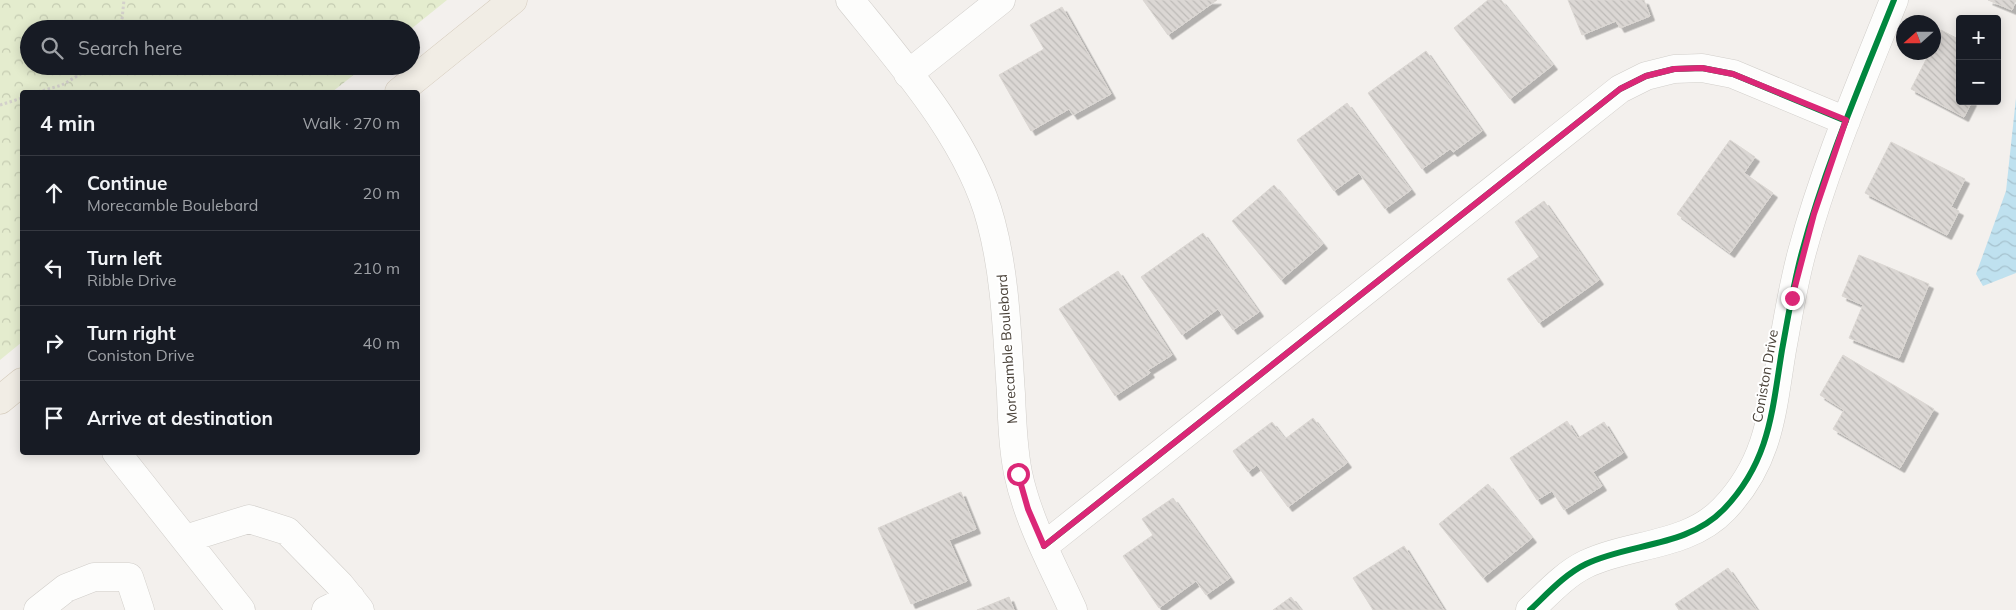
<!DOCTYPE html>
<html lang="en">
<head>
<meta charset="utf-8">
<style>
  body { margin:0; font-family:Mulish,sans-serif; background:#242831; color:#f1f3f6 }
  .controls { position:absolute; right:15px; top:15px; display:grid; overflow:hidden; border-radius:5px; box-shadow:0 2px 12px #0003 }
  .controls button { width:45px; height:45px; display:grid; place-items:center; padding:0; border:0; border-bottom:1px solid #363941; background:#171b24; color:#f1f3f6; font:25px sans-serif }
  .compass { position:absolute; left:1896px; top:15px; width:45px; height:45px; border-radius:50%; background:#171b24; box-shadow:0 2px 12px #0003; rotate:249deg }
  .stop { position:absolute; width:15px; height:15px; margin:-11px; border:4px solid #db2777; border-radius:50%; background:#fff }
  .stop.end { background:#db2777; border-color:#fff; box-shadow:0 1px 5px #0008 }
  .list { margin:0; padding:0; list-style:none }
  h2 { display:flex; justify-content:space-between; align-items:center; height:65px; margin:0; padding:0 20px; font-size:21px }
  h2 small { font-size:16px; font-weight:400; color:#9ea1a6 }
  .list li { display:grid; grid-template-columns:32px 1fr auto; gap:15px; align-items:center; box-sizing:border-box; height:75px; padding:0 20px; border-top:1px solid #363941 }
  .list b { display:block; font-size:19px; white-space:nowrap }
  .list p { margin:0; font-size:16px; white-space:nowrap; color:#9ea1a6 }
  .list em { font-size:16px; font-style:normal; color:#9ea1a6 }
  .icon { flex:none; width:28px; height:28px; fill:none; stroke:currentColor; stroke-width:2; stroke-linecap:round; stroke-linejoin:round }
  .map { position:relative; flex:none; width:2016px; height:610px; overflow:hidden }
  .search { position:absolute; background:#171b24; box-shadow:0 2px 12px #0003; left:20px; top:20px; width:400px; height:55px; display:flex; align-items:center; gap:12px; box-sizing:border-box; padding:0 18px; border-radius:28px; color:#9ea1a6; font-size:19px }
  .panel { position:absolute; background:#171b24; box-shadow:0 2px 12px #0003; left:20px; top:90px; width:400px; height:365px; border-radius:5px }
  .map>svg:first-child { display:block }
  .park { fill:url(#park-crowns) }
  .water { fill:url(#water-waves) }
  .building { fill:url(#building-back-hatch); stroke:#dbd7d3; filter:url(#shadow) }
  .lines { fill:none; stroke-linecap:round; stroke-linejoin:round }
  .minor-casing { stroke:#d1ceca; stroke-width:29 }
  .major-casing { stroke:#d4cabb; stroke-width:29 }
  .path { stroke:#d3d0cb; stroke-width:3; stroke-dasharray:2.5 2.5; stroke-linecap:butt }
  .minor { stroke:#fdfdfc; stroke-width:28 }
  .major { stroke:#f1ede5; stroke-width:28 }
  .cycleway-casing { stroke:#fff; stroke-width:9 }
  .cycleway { stroke:#00873e; stroke-width:6 }
  .route { stroke:#db2777; stroke-width:6 }
  .labels { text-anchor:middle; stroke-width:4; stroke-linejoin:round; paint-order:stroke }
  .street-label { font-size:14px; fill:#494138; stroke:#fff }
</style>
</head>
<body>
<div class="map">
<svg width="2016" height="610" viewBox="0 0 2016 610">
  <defs>
    <pattern id="park-crowns" width="20" height="18" patternUnits="userSpaceOnUse" patternTransform="scale(1.25)"><rect width="20" height="18" fill="#e4ecce"/><path d="M2 6a3 3 0 1 1 6 0M12 15a3 3 0 1 1 6 0" fill="none" stroke="#c5ccb2"/></pattern>
    <pattern id="water-waves" width="16" height="10" patternUnits="userSpaceOnUse" patternTransform="scale(1.25)"><rect width="16" height="10" fill="#bfe1ef"/><path d="M0 5q4-4 8 0t8 0" fill="none" stroke="#a6c2ce"/></pattern>
    <pattern id="building-back-hatch" width="6" height="6" patternUnits="userSpaceOnUse" patternTransform="scale(1.25)"><rect width="6" height="6" fill="#dbd7d4"/><path d="M-1 5l2 2M0 0l6 6M5-1l2 2" fill="none" stroke="#bdbab7"/></pattern>
    <filter id="shadow"><feDropShadow dx="4.5" dy="4.5" stdDeviation="0" flood-color="#0004"/></filter>
  </defs>
  <rect width="100%" height="100%" fill="#f3f0ed"/>
  <path class="park" d="M 0,0 L 447,0 L 411,29 L 29,29 L 29,66 L 365,66 L 332,92 L 22,92 L 22,342 L 0,360 Z"/>
  <path class="water" d="M 2016,98 L 2016,273 L 1983,286 L 1976,274 L 2006,191 Z"/>
  <path class="building" d="M 1143,0 L 1217,0 L 1168,35 Z
    M 1488,0 L 1501,0 L 1553,65 L 1510,99 L 1454,28 Z
    M 1568,0 L 1644,0 L 1650,16 L 1620,28 L 1616,21 L 1582,35 Z
    M 1988,0 L 2016,0 L 2012,10 Z
    M 1062,7 L 1111,94 L 1073,115 L 1069,109 L 1031,131 L 999,75 L 1044,49 L 1030,25 Z
    M 1941,30 L 1960,40 L 1960,101 L 1972,101 L 1964,117 L 1911,89 L 1930,52 L 1934,52 L 1934,45 Z
    M 1426,51 L 1482,131 L 1453,152 L 1450,149 L 1422,169 L 1368,93 Z
    M 1347,103 L 1411,190 L 1385,209 L 1359,173 L 1334,191 L 1297,140 Z
    M 1730,140 L 1755,157 L 1744,173 L 1773,193 L 1730,253 L 1677,214 Z
    M 1891,142 L 1965,179 L 1951,207 L 1959,211 L 1947,235 L 1865,193 Z
    M 1274,185 L 1323,244 L 1281,280 L 1232,221 Z
    M 1544,201 L 1599,280 L 1539,323 L 1507,279 L 1539,257 L 1515,222 Z
    M 1203,233 L 1259,312 L 1233,330 L 1218,309 L 1182,335 L 1141,277 Z
    M 1859,255 L 1929,284 L 1899,358 L 1849,338 L 1863,305 L 1842,296 Z
    M 1118,271 L 1172,355 L 1148,370 L 1150,373 L 1115,396 L 1059,309 Z
    M 1843,355 L 1934,409 L 1900,468 L 1833,429 L 1844,410 L 1820,395 Z
    M 1313,418 L 1347,463 L 1288,507 L 1257,465 L 1248,472 L 1233,451 L 1272,422 L 1285,439 Z
    M 1567,421 L 1578,438 L 1604,422 L 1623,453 L 1593,472 L 1602,486 L 1564,510 L 1552,491 L 1537,500 L 1510,458 Z
    M 1488,484 L 1532,538 L 1483,578 L 1439,524 Z
    M 961,492 L 976,529 L 949,540 L 967,581 L 911,604 L 878,528 Z
    M 1173,498 L 1230,578 L 1206,595 L 1196,581 L 1159,608 L 1123,556 L 1153,535 L 1142,519 Z
    M 1404,546 L 1444,610 L 1373,610 L 1353,578 Z
    M 1728,568 L 1757,610 L 1679,610 L 1675,604 Z
    M 1009,597 L 1014,610 L 977,610 Z
    M 1291,597 L 1301,610 L 1273,610 Z"/>
  <g class="lines">
    <defs>
      <path id="minor" d="M 850,0 C 902,64 970,141 991,222 C 1006,278 1007,337 1011,394 C 1012,421 1013,448 1018,473 C 1028,521 1053,566 1073,610
        M 908,74 L 1001,0
        M 116,452 L 241,610
        M 185,539 L 249,519 L 287,531 L 340,585 L 360,610
        M 1044,546 L 1620,89 L 1646,76 L 1674,69 L 1702,68 L 1733,74 L 1846,121
        M 38,610 L 66,588 L 94,577 L 129,577 L 140,610
        M 326,610 L 351,598
        M 1530,610 C 1547,594 1565,574 1586,564 C 1630,543 1688,547 1724,509 C 1770,461 1772,411 1782,350 C 1788,318 1793,285 1802,252 C 1825,166 1861,83 1894,0"/>
      <path id="major" d="M 399,92 L 513,0
        M 0,400 L 22,382"/>
    </defs>
    <use href="#minor" class="minor-casing"/>
    <use href="#major" class="major-casing"/>
    <path class="path" d="M 121,29 L 124,0
      M 38,92 L 62,85 L 94,66
      M 0,105 L 22,98"/>
    <use href="#minor" class="minor"/>
    <use href="#major" class="major"/>
    <defs>
      <path id="cycleway" d="M 1044,546 L 1620,89 L 1646,76 L 1674,69 L 1702,68 L 1733,74 L 1846,121
        M 1530,610 C 1547,594 1565,574 1586,564 C 1630,543 1688,547 1724,509 C 1770,461 1772,411 1782,350 C 1788,318 1793,285 1802,252 C 1825,166 1861,83 1894,0"/>
    </defs>
    <use href="#cycleway" class="cycleway-casing"/>
    <use href="#cycleway" class="cycleway"/>
  </g>
  <g class="lines">
    <path class="route" d="M 1018,474 L 1028,509 L 1044,546 L 1620,89 L 1646,76 L 1674,69 L 1702,68 L 1733,74 L 1846,120 L 1814,214 L 1792,298"/>
  </g>
  <g class="labels">
    <g class="street-label">
      <text transform="translate(1007 349) rotate(-94)" y="5">Morecamble Boulebard</text>
      <text transform="translate(1765 376) rotate(-80)" y="5">Coniston Drive</text>
    </g>
  </g>
</svg>
<div class="controls">
<button>+</button>
<button>−</button>
</div>
<svg class="compass" viewBox="-18 -18 36 36"><path d="M0-13l5 13h-10z" fill="#e53935"/><path d="M0 13l5-13h-10z" fill="#9ea1a6"/></svg>
<div class="stop" style="left:1018px;top:474px"></div>
<div class="stop end" style="left:1792px;top:298px"></div>
<div class="search"><svg class="icon" aria-label="search" viewBox="0 0 24 24"><circle cx="10" cy="10" r="6"/><path d="M15 15l6 6"/></svg>Search here</div>
<section class="panel">
<h2>4 min<small>Walk · 270 m</small></h2>
<ul class="list">
<li><svg class="icon" aria-label="ahead" viewBox="0 0 24 24"><path d="M12 20V5M6 11l6-6 6 6"/></svg><div><b>Continue</b><p>Morecamble Boulebard</p></div><em>20 m</em></li>
<li><svg class="icon" aria-label="left" viewBox="0 0 24 24"><path d="M17 20v-9H6M10 6l-5 5 5 5"/></svg><div><b>Turn left</b><p>Ribble Drive</p></div><em>210 m</em></li>
<li><svg class="icon" aria-label="right" viewBox="0 0 24 24"><path d="M7 20v-9h11M14 6l5 5-5 5"/></svg><div><b>Turn right</b><p>Coniston Drive</p></div><em>40 m</em></li>
<li><svg class="icon" aria-label="arrive" viewBox="0 0 24 24"><path d="M6 21V4h12l-3 4 3 4H6"/></svg><div><b>Arrive at destination</b></div></li>
</ul>
</section>
</div>
</body>
</html>
